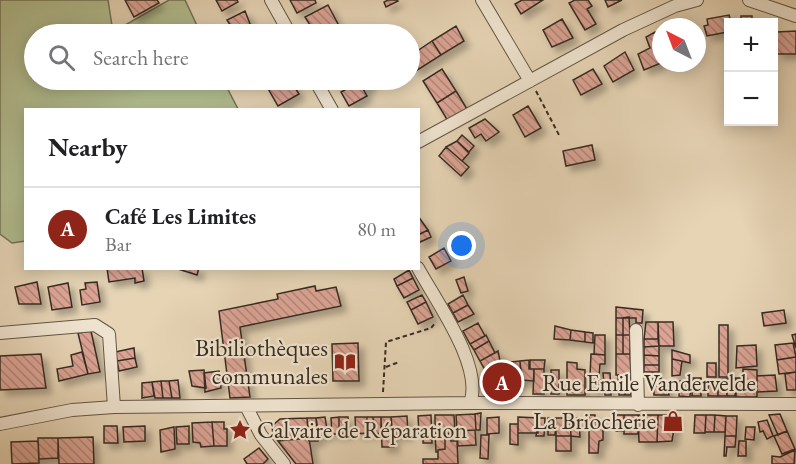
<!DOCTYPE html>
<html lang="en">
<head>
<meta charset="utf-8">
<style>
  body { margin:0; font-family:"EB Garamond",serif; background:#f6f6f6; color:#202124 }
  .controls { position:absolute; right:18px; top:18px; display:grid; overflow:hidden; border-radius:0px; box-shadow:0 3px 15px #0003 }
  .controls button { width:54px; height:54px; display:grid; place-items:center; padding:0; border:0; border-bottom:2px solid #e0e0e0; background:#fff; color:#202124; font:30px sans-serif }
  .compass { position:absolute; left:652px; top:18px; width:54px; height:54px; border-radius:50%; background:#fff; box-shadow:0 3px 15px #0003; rotate:318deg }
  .you { position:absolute; left:462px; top:246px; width:21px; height:21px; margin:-15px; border:4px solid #fff; border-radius:50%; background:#1a73e8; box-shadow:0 0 0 9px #1a73e833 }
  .badge { display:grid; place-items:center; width:39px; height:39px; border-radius:50%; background:#8f2418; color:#fff; font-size:20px; font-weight:700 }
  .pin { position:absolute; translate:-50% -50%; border:3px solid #fff; box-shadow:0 2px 6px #0006 }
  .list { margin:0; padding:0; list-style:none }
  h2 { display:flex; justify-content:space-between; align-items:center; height:78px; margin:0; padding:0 24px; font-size:26px }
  h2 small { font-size:20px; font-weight:400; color:#757577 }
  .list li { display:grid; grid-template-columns:39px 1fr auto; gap:18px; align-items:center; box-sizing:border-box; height:84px; padding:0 24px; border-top:2px solid #e0e0e0 }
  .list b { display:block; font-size:22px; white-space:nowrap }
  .list p { margin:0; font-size:20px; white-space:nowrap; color:#757577 }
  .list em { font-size:20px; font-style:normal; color:#757577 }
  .icon { flex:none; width:33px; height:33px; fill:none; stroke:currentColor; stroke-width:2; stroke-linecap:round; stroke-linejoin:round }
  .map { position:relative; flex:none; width:796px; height:464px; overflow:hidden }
  .search { position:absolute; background:#fff; box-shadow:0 3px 15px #0003; left:24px; top:24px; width:396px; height:66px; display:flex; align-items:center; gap:15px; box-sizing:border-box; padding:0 21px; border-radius:33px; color:#757577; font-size:22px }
  .panel { position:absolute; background:#fff; box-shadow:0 3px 15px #0003; left:24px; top:108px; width:396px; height:162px; border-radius:0px }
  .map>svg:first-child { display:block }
  .grass { fill:#b2bd8f; stroke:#747458; stroke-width:1.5 }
  .building { fill:url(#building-back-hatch); stroke:#372c20; stroke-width:1.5; filter:url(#shadow) }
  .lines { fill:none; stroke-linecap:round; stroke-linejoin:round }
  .minor-casing { stroke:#635645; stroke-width:14 }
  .path { stroke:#372c20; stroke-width:2; stroke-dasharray:4.5 3; stroke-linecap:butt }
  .minor { stroke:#efe3cf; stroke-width:12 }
  .labels { text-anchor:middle; stroke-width:4.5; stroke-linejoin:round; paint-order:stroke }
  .poi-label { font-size:24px; fill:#372c20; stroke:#efe3cf; text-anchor:end }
  .street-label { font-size:24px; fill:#372c20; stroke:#efe3cf }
</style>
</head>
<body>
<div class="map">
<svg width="796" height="464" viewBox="0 0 796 464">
  <defs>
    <pattern id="building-back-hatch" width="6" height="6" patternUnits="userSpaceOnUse" patternTransform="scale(1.5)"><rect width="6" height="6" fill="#daa394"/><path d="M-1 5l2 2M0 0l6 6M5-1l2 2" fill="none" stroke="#b28578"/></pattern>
    <filter id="shadow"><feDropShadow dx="5.5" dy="5.5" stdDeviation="3" flood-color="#0004"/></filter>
  </defs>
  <rect width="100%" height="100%" fill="#e6d4b5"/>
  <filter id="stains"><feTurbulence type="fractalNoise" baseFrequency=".00333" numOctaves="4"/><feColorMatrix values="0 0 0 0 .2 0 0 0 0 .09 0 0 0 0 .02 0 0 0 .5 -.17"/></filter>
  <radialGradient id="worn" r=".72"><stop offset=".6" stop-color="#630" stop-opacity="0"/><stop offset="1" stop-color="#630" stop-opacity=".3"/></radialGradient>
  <path class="grass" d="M 0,0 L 108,0 L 113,32 L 169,0 L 185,0 L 201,34 L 34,34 L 34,80 L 223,80 L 238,109 L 26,110 L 25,241 L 12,243 L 0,234 Z"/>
  <path class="building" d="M 125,0 L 157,0 L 159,3 L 134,17 Z
    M 216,0 L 237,0 L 238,2 L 222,11 Z
    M 290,0 L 315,0 L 316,3 L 297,13 Z
    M 388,0 L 397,0 L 398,1 L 386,7 L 384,2 Z
    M 522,0 L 543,0 L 521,14 L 515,4 Z
    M 575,0 L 588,0 L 592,6 L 587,9 L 596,24 L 585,30 L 569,3 Z
    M 605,0 L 622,0 L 608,7 Z
    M 328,5 L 338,24 L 320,34 L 316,28 L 313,30 L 305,17 Z
    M 245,11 L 252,29 L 243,34 L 236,34 L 227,20 Z
    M 729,15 L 731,22 L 728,22 L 727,32 L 707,36 L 704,26 L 708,25 L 707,19 Z
    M 741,16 L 752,16 L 752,22 L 765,22 L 741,22 Z
    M 562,19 L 573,38 L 552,47 L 543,30 Z
    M 456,26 L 464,41 L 441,55 L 432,41 Z
    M 796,31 L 796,54 L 777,54 L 777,32 Z
    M 655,32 L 661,45 L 661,63 L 644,70 L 638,54 L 650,48 L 646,37 Z
    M 432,41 L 441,55 L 416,71 L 410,56 Z
    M 625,52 L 634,70 L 613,82 L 604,66 Z
    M 442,69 L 456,91 L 437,103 L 423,81 Z
    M 593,69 L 602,84 L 581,95 L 573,80 Z
    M 275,80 L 290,80 L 299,94 L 278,106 L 266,85 Z
    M 333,80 L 346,80 L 336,85 Z
    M 363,80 L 368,80 L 371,85 L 364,90 L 359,82 Z
    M 359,82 L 367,96 L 349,106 L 341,92 Z
    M 456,91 L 467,109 L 448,121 L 437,103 Z
    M 528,106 L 541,128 L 525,137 L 513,115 Z
    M 485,119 L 499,132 L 486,141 L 481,134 L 475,138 L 469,128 Z
    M 462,135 L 474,146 L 469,152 L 457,141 Z
    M 457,141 L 469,153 L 462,161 L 446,147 Z
    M 592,145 L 595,160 L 566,166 L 563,151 Z
    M 446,147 L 469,167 L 461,176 L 439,156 Z
    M 418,216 L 428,230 L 418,235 Z
    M 428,230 L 431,237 L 418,243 L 418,235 Z
    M 444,248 L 451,261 L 436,269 L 429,257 Z
    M 107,268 L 142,268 L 144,281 L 135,283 L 135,278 L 109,282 Z
    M 175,268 L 199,268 L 197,275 Z
    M 409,270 L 413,278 L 397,286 L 394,279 Z
    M 464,277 L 468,291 L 461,293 L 456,280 Z
    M 413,278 L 419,290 L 404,298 L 397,286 Z
    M 37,282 L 41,304 L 19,304 L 15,287 Z
    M 97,282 L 100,302 L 82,305 L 80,290 L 86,289 L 85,283 Z
    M 68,283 L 72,307 L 52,310 L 48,287 Z
    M 315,286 L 316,291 L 336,287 L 341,306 L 240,327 L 250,397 L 230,398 L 219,311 L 278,299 L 277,294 Z
    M 422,295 L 426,302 L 411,310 L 407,302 Z
    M 463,295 L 468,305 L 453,313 L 448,304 Z
    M 426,302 L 433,317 L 418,324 L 411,310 Z
    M 468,305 L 474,314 L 458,322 L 453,313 Z
    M 616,307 L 643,310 L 642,323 L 636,323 L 636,318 L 616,318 Z
    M 784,310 L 786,323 L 764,326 L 762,313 Z
    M 629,317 L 630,335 L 623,335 L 623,318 Z
    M 616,318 L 623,318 L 623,335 L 616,335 Z
    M 646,322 L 658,322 L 658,339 L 644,339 Z
    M 658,322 L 673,322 L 674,346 L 659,346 Z
    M 478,323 L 485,336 L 470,344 L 463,331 Z
    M 719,325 L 728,325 L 728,377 L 719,377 Z
    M 555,326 L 571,330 L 570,340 L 554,339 Z
    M 571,330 L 585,332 L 585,342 L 570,340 Z
    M 91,331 L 100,372 L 88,374 L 78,333 Z
    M 585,332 L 593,333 L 593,343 L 585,342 Z
    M 796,334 L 796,348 L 792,335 Z
    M 486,335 L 489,341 L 474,350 L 470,344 Z
    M 595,335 L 605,335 L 605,355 L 594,354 Z
    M 616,335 L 623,335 L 623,354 L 616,354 Z
    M 623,335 L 630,335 L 630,354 L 623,354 Z
    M 644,339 L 658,339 L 659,346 L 644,347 Z
    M 489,341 L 495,353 L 480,361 L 474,350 Z
    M 358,343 L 359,381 L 333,381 L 332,344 Z
    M 793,343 L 796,357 L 777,360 L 775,345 Z
    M 756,345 L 757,366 L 736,368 L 737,346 Z
    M 659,346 L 659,356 L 644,355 L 644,347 Z
    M 134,348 L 135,358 L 117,361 L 115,352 Z
    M 672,350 L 690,355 L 690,363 L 672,359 Z
    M 498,351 L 500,361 L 485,370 L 480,361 Z
    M 82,352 L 88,374 L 59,381 L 57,369 L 73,366 L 71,355 Z
    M 41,354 L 46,388 L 0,390 L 0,356 Z
    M 591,354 L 605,355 L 605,364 L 600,364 L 599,376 L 590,376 Z
    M 616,354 L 630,354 L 631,375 L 616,375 Z
    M 644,355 L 659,356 L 659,365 L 644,365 Z
    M 796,357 L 796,372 L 779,374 L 777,360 Z
    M 135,358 L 137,367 L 119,371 L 117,361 Z
    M 672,359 L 682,361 L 680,375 L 672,376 Z
    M 529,360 L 529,369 L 534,369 L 534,381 L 521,380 L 520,361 Z
    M 530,360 L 545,360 L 544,369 L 530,369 Z
    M 520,361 L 522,382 L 512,382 L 511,362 Z
    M 567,362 L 577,363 L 577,369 L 585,370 L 585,395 L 567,395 Z
    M 707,363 L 716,363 L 716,377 L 707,377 Z
    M 644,365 L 659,365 L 659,372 L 644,372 Z
    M 534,369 L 544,369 L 544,394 L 533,394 Z
    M 743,369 L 757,370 L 757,397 L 736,397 L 736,378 L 743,378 Z
    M 204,370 L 206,388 L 192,386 L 189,371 Z
    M 511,370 L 512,382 L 493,384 L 496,371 Z
    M 551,370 L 559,370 L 559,394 L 551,394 Z
    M 219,371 L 221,388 L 205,392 L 204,373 Z
    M 796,372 L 796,390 L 787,390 L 785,374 Z
    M 603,373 L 610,373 L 611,395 L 605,395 Z
    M 618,375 L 625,375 L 625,395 L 619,395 Z
    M 625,375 L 631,375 L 631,395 L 625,395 Z
    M 775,375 L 777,391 L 757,392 L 757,376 Z
    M 590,376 L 599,376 L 598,392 L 590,392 Z
    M 661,378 L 661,383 L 667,382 L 669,395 L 654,395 L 653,379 Z
    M 693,378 L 701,378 L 701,396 L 692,396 Z
    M 736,378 L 735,396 L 727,396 L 727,379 Z
    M 727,379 L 727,396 L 718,396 L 718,380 Z
    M 178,380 L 180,398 L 172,398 L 169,381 Z
    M 708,380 L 718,380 L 718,396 L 708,396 Z
    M 161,381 L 163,398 L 155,398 L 152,382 Z
    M 161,381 L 169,381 L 172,398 L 163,398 Z
    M 680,381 L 691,382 L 690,397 L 679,396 Z
    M 152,382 L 154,396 L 142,398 L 142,383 Z
    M 506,383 L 506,394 L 500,393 L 493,384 Z
    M 481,413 L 480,430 L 476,430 L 475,414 Z
    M 475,414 L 476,430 L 457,431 L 456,415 Z
    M 780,414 L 787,431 L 778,435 L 769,415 Z
    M 431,415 L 432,443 L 423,443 L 423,434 L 419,434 L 418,416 Z
    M 435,415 L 454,415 L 455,433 L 435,434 Z
    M 589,415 L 595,415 L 595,422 L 603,423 L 603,440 L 599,441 L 598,453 L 589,453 Z
    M 616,415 L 624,415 L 624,431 L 616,431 Z
    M 624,415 L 638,415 L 638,434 L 624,434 Z
    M 638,415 L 658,415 L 657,442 L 639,442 Z
    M 658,415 L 676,415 L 672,441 L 657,442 Z
    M 695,415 L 706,415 L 705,433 L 694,433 Z
    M 706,415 L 715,415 L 714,432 L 705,432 Z
    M 715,415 L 726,416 L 725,432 L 714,432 Z
    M 407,416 L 408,435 L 392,435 L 391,417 Z
    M 726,416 L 737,416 L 736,436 L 725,436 Z
    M 325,417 L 328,435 L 319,436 L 316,418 Z
    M 339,417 L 339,434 L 332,434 L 331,418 Z
    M 339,417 L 348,417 L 349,433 L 339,434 Z
    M 355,417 L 367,417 L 367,433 L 356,434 Z
    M 367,417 L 373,417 L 374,433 L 367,433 Z
    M 373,417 L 381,417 L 381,434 L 374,433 Z
    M 381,417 L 391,417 L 394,447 L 382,447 Z
    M 499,417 L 499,433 L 487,434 L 487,418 Z
    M 518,417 L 539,418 L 538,433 L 518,433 Z
    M 307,418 L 309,438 L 278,441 L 273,435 L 272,426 L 280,419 Z
    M 307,418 L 316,418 L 318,441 L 309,441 Z
    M 539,418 L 545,418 L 544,436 L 536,436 Z
    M 548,418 L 556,418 L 555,435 L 548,435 Z
    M 556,418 L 570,418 L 571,436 L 556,436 Z
    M 570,418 L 579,418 L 580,437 L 571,436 Z
    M 767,420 L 773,436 L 767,439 L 763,431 L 760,432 L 758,422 Z
    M 212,422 L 214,446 L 201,447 L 200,443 L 193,442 L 192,423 Z
    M 212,422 L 224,422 L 224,429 L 227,429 L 227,446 L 214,446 Z
    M 510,424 L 518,424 L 518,445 L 510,444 Z
    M 104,426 L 117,426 L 118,443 L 104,443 Z
    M 145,426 L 145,441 L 124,442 L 123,427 Z
    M 189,426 L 189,444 L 177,444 L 176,427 Z
    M 174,427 L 175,449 L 161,452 L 160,430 Z
    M 746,427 L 755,427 L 754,440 L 745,439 Z
    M 475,430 L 476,445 L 458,446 L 457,431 Z
    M 787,431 L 795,449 L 782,454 L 774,436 Z
    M 435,434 L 445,434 L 445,449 L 438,450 L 438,452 L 436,452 Z
    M 445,434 L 450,434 L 451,441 L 457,441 L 458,464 L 423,464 L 423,459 L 438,459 L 438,450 L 445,449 Z
    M 481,435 L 489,435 L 488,459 L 480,458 Z
    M 556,436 L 571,436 L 571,451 L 556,451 Z
    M 725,436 L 736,436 L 735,447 L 727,447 L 726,456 L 724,456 Z
    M 93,437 L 94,464 L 59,464 L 58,438 Z
    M 38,438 L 58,438 L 58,458 L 39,459 Z
    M 309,438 L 313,464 L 296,464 L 278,441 Z
    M 38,441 L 39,463 L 12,464 L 11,442 Z
    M 739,441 L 746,441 L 746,456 L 738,456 Z
    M 259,448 L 268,459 L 263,464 L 247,464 L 244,459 Z
    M 795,450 L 794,464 L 772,464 L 772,456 L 780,457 Z"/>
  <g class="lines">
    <defs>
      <path id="minor" d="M 271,0 L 290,34
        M 482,0 L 530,81
        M 749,0 L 796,16
        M 315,80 L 332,110
        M 418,142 L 623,30 L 675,6 L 697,0
        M 418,268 C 436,301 484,367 470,403
        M 636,330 L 638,405
        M 0,333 L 95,325 L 109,334 L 114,407
        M 246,406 L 261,435 L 284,464
        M 0,424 L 72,410 L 114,407 L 470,403 L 796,404"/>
    </defs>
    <use href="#minor" class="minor-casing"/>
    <path class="path" d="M 536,91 L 559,135
      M 386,367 L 399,362
      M 383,392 L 386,342 L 431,328 L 436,322"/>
    <use href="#minor" class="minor"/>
  </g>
  <defs>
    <symbol id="library-bare" viewBox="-9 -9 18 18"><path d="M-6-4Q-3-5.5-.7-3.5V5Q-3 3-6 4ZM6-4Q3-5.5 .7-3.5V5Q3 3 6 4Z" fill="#8f2418" stroke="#efe3cf" stroke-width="2.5" paint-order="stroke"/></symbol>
    <symbol id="shop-bare" viewBox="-9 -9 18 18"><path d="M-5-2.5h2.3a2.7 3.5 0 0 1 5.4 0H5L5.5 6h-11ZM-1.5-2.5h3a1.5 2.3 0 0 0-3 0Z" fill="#8f2418" stroke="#efe3cf" stroke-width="2.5" paint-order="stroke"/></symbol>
    <symbol id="sight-bare" viewBox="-9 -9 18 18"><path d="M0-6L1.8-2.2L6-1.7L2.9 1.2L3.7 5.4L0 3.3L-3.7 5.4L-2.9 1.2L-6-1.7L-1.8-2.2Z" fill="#8f2418" stroke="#efe3cf" stroke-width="2.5" paint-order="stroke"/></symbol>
  </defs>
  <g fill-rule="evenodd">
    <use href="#library-bare" x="330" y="347" width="30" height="30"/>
    <use href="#shop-bare" x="658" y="406" width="30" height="30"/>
    <use href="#sight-bare" x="225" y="415" width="30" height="30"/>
  </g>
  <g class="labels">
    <g class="poi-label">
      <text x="328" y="356">Bibiliothèques<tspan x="328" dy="28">communales</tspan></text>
      <text x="656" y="429">La Briocherie</text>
      <text x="257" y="438" text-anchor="start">Calvaire de Réparation</text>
    </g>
    <g class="street-label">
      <text x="649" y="391">Rue Emile Vandervelde</text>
    </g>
  </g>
  <rect width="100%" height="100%" filter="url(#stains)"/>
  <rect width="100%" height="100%" fill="url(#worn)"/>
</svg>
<div class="controls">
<button>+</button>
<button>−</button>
</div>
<svg class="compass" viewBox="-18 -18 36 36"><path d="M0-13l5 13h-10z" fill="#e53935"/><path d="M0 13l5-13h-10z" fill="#757577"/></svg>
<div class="you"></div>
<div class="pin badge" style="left:502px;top:382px">A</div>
<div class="search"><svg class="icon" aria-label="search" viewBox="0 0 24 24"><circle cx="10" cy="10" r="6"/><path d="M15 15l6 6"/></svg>Search here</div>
<section class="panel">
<h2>Nearby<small></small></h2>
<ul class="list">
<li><span class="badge">A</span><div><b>Café Les Limites</b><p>Bar</p></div><em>80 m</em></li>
</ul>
</section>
</div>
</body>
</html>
